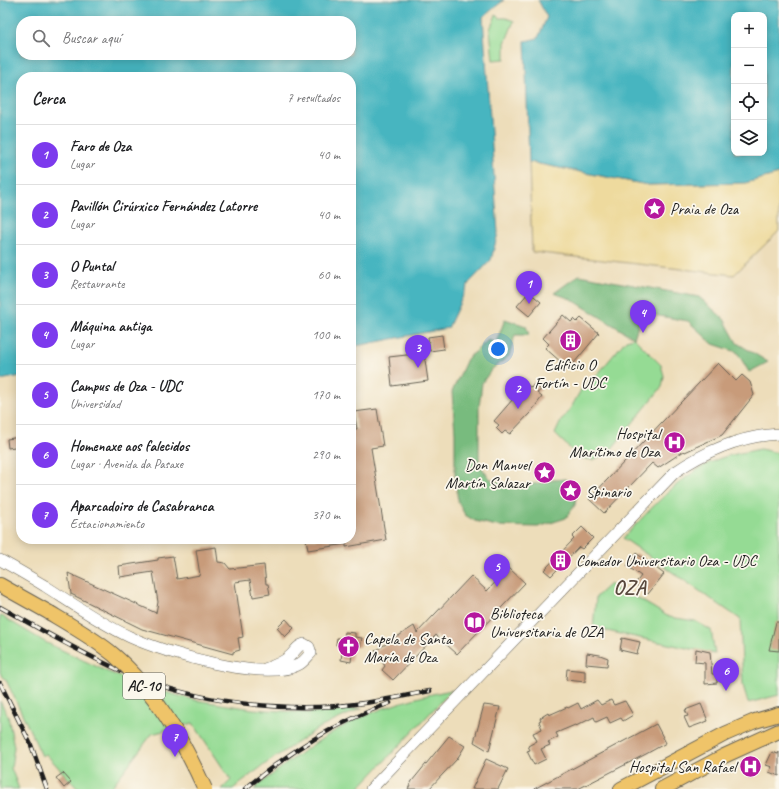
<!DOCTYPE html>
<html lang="es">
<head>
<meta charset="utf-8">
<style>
  body { margin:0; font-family:Caveat,sans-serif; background:#f2f2f2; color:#202124 }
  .controls { position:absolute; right:12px; top:12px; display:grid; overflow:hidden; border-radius:8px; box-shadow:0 2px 10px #0003 }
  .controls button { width:36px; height:36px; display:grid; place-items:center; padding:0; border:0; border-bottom:1px solid #e0e0e0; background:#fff; color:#202124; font:20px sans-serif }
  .you { position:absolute; left:498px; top:349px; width:14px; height:14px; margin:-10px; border:3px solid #fff; border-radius:50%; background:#1a73e8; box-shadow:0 0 0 6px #1a73e833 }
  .badge { display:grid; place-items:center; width:26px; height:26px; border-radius:50%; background:#7c3aed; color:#fff; font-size:13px; font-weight:700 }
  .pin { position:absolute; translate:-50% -33px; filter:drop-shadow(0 1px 2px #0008) }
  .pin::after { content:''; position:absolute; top:21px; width:14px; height:12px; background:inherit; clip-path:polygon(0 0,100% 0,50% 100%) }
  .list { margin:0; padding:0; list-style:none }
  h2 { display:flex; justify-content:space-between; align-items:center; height:52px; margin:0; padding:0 16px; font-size:17px }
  h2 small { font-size:13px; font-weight:400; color:#757577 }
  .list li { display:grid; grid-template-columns:26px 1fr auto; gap:12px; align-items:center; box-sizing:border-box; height:60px; padding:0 16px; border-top:1px solid #e0e0e0 }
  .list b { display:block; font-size:15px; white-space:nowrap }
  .list p { margin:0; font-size:13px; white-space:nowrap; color:#757577 }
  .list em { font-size:13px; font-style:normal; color:#757577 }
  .icon { flex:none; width:22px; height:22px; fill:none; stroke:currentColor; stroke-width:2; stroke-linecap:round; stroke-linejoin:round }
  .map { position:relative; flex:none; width:779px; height:789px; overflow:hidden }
  .search { position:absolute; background:#fff; box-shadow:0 2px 10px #0003; left:16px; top:16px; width:340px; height:44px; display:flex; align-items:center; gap:10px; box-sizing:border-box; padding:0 14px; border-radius:16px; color:#757577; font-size:15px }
  .panel { position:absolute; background:#fff; box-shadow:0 2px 10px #0003; left:16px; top:72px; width:340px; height:472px; border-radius:16px }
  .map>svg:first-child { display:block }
  .green { fill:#95db94; stroke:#587c58 }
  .forest { fill:#78bb7e; stroke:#4a6c4d }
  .sand { fill:#eeda9e; stroke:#857b5d }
  .water { fill:#46b5c0; stroke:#31686e; fill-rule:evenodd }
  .building { fill:#c89b7a }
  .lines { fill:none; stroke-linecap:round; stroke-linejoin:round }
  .minor-casing { stroke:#656053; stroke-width:12 }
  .major-casing { stroke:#656053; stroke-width:16 }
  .minor { stroke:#fff; stroke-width:11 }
  .major { stroke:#efc469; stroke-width:14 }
  .rail-casing { stroke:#1c1c1c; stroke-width:4.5 }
  .rail { stroke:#fbf7ec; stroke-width:3; stroke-dasharray:9; stroke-linecap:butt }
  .major-bridge-casing { stroke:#656053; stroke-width:16; stroke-linecap:butt }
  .major-bridge { stroke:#efc469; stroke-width:14 }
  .labels { text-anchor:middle; stroke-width:3.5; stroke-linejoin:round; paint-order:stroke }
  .shield { fill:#fbf7ec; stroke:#5f5e5a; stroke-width:1 }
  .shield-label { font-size:15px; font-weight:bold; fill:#1c1c1c }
  .poi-label { font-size:16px; fill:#1c1c1c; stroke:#fbf7ec; text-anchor:start }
  .district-label { font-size:20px; font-weight:bold; letter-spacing:1px; fill:#58483d; stroke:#fbf7ec }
</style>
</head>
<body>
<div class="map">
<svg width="779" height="789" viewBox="0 0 779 789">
  <rect width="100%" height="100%" fill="#fbf7ec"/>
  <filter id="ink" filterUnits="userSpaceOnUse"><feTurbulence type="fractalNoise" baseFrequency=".025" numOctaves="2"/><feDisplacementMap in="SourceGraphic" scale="8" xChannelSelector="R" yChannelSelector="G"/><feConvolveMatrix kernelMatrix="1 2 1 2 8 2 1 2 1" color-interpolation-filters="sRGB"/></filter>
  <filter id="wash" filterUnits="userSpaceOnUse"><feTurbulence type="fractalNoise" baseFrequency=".012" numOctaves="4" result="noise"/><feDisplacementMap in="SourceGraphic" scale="16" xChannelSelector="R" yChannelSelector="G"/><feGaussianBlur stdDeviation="0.9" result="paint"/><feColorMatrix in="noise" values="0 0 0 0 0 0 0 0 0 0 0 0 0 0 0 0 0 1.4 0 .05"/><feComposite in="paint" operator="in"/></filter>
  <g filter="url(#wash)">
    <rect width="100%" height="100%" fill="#edddba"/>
    <path class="green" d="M 496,15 L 499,18 L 506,18 L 514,21 L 505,43 L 505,59 L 493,60 L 490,29 Z
      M 634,338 L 661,365 L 664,376 L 662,387 L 609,452 L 593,460 L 580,458 L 555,434 L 561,421 L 572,406 L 582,388 L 597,375 L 626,340 Z
      M 760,449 L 779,453 L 779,695 L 748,703 L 743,685 L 740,619 L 623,538 C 651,509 681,474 718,459 C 731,454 747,452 760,449 Z
      M 610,584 L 621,592 L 634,596 L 669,617 L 695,621 L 711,630 L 715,654 L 593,628 L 596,597 Z
      M 0,615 L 45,642 L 108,672 L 157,690 L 195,700 L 253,709 L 308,713 L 362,708 L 317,729 L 271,760 L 241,782 L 233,789 L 222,789 L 231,780 L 193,723 L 152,734 L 110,789 L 78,789 L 46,754 L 42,756 L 6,680 L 0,673 Z
      M 452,690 L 358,789 L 254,789 C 290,760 330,729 374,712 C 399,702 425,695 452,690 Z
      M 0,701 L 8,716 L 14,747 L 11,768 L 19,789 L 0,789 Z"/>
    <path class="forest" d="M 579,275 L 699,297 L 724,319 L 737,343 L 768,362 L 749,372 L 737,352 L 713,344 L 688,321 L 642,313 L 634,338 L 571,299 L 554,293 Z
      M 505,319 L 526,326 L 529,335 L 515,335 L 509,356 L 492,369 L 482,383 L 479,407 L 479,464 L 487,475 L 492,480 L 506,484 L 529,485 L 553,480 L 565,479 L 573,484 L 577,490 L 575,505 L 566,518 L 538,527 L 497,526 L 475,521 L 465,515 L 458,502 L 455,476 L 455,432 L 452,392 L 467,359 L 488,340 L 496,343 Z"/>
    <path class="sand" d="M 529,162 L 648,185 L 745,183 L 779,174 L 779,231 L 734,275 L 532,252 Z"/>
    <path class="water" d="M 0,0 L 504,0 L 483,17 L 498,233 L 491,260 L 469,283 L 448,328 L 351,347 L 351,77 L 21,77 L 21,376 L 0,380 ZM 21,21 L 351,21 L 351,55 L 21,55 Z
      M 538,0 L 779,0 L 779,174 L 745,183 L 648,185 L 529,162 L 525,41 L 538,38 L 547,17 ZM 734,15 L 764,15 L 764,153 L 734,153 Z"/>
    <g id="blocks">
      <path class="building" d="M 529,292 L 541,302 L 529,316 L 517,306 Z
        M 563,315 L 571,322 L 574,319 L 577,322 L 581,318 L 599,333 L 569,369 L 545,348 L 549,344 L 543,338 Z
        M 442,335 L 444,349 L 430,351 L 428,337 Z
        M 424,353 L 428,381 L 392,386 L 389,357 Z
        M 718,363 L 736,381 L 742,375 L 750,382 L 754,395 L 722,435 L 685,452 L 684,451 L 658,468 L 652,463 L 604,513 L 589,499 Z
        M 526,384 L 531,388 L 534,384 L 541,390 L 537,393 L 542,397 L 530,413 L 510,434 L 505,431 L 502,434 L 496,428 L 499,425 L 494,421 Z
        M 377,409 L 383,446 L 371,448 L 386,540 L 346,547 L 346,544 L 308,550 L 306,539 L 351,539 L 351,429 L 357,429 L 354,412 Z
        M 20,437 L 21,446 L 8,448 L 7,439 Z
        M 582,527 L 593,538 L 582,549 L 579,547 L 551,576 L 544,570 L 574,539 L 572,537 Z
        M 216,547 L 218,562 L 225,563 L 230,569 L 264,565 L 266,584 L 268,584 L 270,594 L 253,597 L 250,580 L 235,582 L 243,637 L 238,638 L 240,650 L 233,652 L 233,654 L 142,629 L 71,594 L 68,573 L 156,613 L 158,602 L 153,572 L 120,577 L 119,566 L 158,560 L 158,558 L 173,556 L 177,579 L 200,575 L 196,550 Z
        M 636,553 L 664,574 L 648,594 L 635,584 L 641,576 L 627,566 Z
        M 509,568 L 525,583 L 457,654 L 436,635 L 393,680 L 382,670 L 385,666 L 375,651 L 414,626 L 417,633 L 471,576 L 487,591 Z
        M 286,619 L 294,628 L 285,637 L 277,628 Z
        M 776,622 L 779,622 L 779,651 L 769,650 Z
        M 345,632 L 355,633 L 355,637 L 362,638 L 360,647 L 353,647 L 351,662 L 341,660 L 343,646 L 336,645 L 337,638 L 344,639 Z
        M 622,638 L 640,642 L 637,654 L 620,650 Z
        M 696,649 L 710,652 L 712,674 L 717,674 L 717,683 L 705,684 L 705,663 L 695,662 Z
        M 587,653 L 600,655 L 608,658 L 607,666 L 586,664 Z
        M 567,669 L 585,671 L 585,682 L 566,680 Z
        M 597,700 L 601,705 L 611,700 L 614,705 L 625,701 L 633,715 L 623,721 L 621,718 L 610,723 L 607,717 L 596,722 L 594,717 L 576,726 L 575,725 L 556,733 L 558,737 L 548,742 L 550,745 L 541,749 L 546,759 L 534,765 L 527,751 L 530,750 L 528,746 L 537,741 L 533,733 L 542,729 L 539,721 L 541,720 L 540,718 L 548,713 L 549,715 L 567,707 L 568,708 L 578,703 L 581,709 Z
        M 701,704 L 708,721 L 689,728 L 684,717 L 688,716 L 685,710 Z
        M 484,705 L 500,707 L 489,751 L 474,742 Z
        M 656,724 L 666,743 L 646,754 L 578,789 L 534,789 Z
        M 449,736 L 465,746 L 457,759 L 429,789 L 408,789 L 412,781 Z
        M 772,752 L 778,754 L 779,752 L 779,776 L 769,772 L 772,767 L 766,765 Z
        M 486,759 L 508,769 L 498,789 L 472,789 Z
        M 63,773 L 71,782 L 64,788 L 56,778 Z"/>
    </g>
  </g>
  <g filter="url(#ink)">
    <use href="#blocks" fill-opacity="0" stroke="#656053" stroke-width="1"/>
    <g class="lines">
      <defs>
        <path id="minor" d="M 0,560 C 15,568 30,577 45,586 C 73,604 100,623 130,637 C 165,653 263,682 298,665 C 303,663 307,657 311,653 L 309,647 L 304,644 C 296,646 296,651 290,656 C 283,663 271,667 262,670
          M 371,789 L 675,472 C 706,451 741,436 779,434"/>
        <path id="major" d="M 0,585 L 50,613
          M 621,789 L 725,734 L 755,721 L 779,714
          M 662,789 L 724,756 L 779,731"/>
      </defs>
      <use href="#minor" class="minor-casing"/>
      <use href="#major" class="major-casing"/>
      <use href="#minor" class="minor"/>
      <use href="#major" class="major"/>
      <defs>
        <path id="rail" d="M 0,607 C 42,630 82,654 126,673 C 196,703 288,714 364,703 C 386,700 408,695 430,691
          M 0,683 L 31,745 L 47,789
          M 245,789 C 290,751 335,723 390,703"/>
      </defs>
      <use href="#rail" class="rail-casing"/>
      <use href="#rail" class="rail"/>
      <defs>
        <path id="major-bridge" d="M 50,613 C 72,626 95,639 114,655 C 155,690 183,741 205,789"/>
      </defs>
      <use href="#major-bridge" class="major-bridge-casing"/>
      <use href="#major-bridge" class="major-bridge"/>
    </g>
  </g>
  <defs>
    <symbol id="sight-disc" viewBox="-11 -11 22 22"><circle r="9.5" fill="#b5179e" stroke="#fbf7ec"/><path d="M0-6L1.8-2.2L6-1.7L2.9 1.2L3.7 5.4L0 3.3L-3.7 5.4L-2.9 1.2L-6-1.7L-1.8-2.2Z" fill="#fff"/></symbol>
    <symbol id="building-disc" viewBox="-11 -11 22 22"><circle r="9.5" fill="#b5179e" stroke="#fbf7ec"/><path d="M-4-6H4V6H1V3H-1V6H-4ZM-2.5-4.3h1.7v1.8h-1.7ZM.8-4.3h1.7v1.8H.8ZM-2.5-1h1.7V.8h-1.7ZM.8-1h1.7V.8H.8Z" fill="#fff"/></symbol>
    <symbol id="hospital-disc" viewBox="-11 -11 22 22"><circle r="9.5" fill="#b5179e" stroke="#fbf7ec"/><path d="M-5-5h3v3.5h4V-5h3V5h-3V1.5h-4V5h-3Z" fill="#fff"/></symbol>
    <symbol id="library-disc" viewBox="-11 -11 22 22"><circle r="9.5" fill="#b5179e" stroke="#fbf7ec"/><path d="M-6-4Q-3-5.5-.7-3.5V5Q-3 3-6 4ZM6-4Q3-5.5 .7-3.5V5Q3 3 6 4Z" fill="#fff"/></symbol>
    <symbol id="church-disc" viewBox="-11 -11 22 22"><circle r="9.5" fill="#b5179e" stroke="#fbf7ec"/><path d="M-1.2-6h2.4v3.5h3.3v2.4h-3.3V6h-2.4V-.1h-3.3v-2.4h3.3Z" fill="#fff"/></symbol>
  </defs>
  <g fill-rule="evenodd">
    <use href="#sight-disc" x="642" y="196" width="25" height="25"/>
    <use href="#building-disc" x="558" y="328" width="25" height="25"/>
    <use href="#hospital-disc" x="662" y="430" width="25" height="25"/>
    <use href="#sight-disc" x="532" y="460" width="25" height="25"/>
    <use href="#sight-disc" x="558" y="478" width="25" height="25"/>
    <use href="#building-disc" x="548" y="548" width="25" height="25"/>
    <use href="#library-disc" x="462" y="610" width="25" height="25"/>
    <use href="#church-disc" x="336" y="634" width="25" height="25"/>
    <use href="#hospital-disc" x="738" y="754" width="25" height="25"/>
  </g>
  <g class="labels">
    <rect class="shield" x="123" y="673" width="42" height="26" rx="3"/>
    <g class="shield-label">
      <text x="144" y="691">AC-10</text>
    </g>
    <g class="poi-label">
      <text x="670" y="214">Praia de Oza</text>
      <text x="570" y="370" text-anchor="middle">Edificio O<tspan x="570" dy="18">Fortín - UDC</tspan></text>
      <text x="660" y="439" text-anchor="end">Hospital<tspan x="660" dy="18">Marítimo de Oza</tspan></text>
      <text x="530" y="470" text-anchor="end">Don Manuel<tspan x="530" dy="18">Martín Salazar</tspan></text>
      <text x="586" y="497">Spinario</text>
      <text x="576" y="566">Comedor Universitario Oza - UDC</text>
      <text x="490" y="619">Biblioteca<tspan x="490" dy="18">Universitaria de OZA</tspan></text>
      <text x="364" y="644">Capela de Santa<tspan x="364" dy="18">María de Oza</tspan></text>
      <text x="736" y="772" text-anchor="end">Hospital San Rafael</text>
    </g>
    <g class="district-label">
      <text x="630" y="594">OZA</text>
    </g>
  </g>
</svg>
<div class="controls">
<button>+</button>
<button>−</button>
<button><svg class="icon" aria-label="locate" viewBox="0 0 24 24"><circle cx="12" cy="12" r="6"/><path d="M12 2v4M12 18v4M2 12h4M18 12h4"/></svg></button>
<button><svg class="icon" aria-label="layers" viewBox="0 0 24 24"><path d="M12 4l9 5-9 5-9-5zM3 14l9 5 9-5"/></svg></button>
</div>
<div class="you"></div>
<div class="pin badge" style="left:529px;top:304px">1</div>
<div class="pin badge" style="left:518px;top:409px">2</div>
<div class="pin badge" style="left:418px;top:368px">3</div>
<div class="pin badge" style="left:643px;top:333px">4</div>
<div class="pin badge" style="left:497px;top:587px">5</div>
<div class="pin badge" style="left:726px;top:691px">6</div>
<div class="pin badge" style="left:175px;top:757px">7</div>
<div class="search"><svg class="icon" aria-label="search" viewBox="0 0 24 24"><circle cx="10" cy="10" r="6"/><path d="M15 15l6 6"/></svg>Buscar aquí</div>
<section class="panel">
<h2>Cerca<small>7 resultados</small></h2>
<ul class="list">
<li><span class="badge">1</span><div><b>Faro de Oza</b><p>Lugar</p></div><em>40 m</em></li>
<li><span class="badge">2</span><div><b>Pavillón Cirúrxico Fernández Latorre</b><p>Lugar</p></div><em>40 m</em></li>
<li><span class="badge">3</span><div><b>O Puntal</b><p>Restaurante</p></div><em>60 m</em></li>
<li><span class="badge">4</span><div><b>Máquina antiga</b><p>Lugar</p></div><em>100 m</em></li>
<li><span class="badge">5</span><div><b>Campus de Oza - UDC</b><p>Universidad</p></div><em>170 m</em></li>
<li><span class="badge">6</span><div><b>Homenaxe aos falecidos</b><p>Lugar · Avenida da Pasaxe</p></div><em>290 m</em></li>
<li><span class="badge">7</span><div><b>Aparcadoiro de Casabranca</b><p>Estacionamiento</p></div><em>370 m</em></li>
</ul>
</section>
</div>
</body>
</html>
